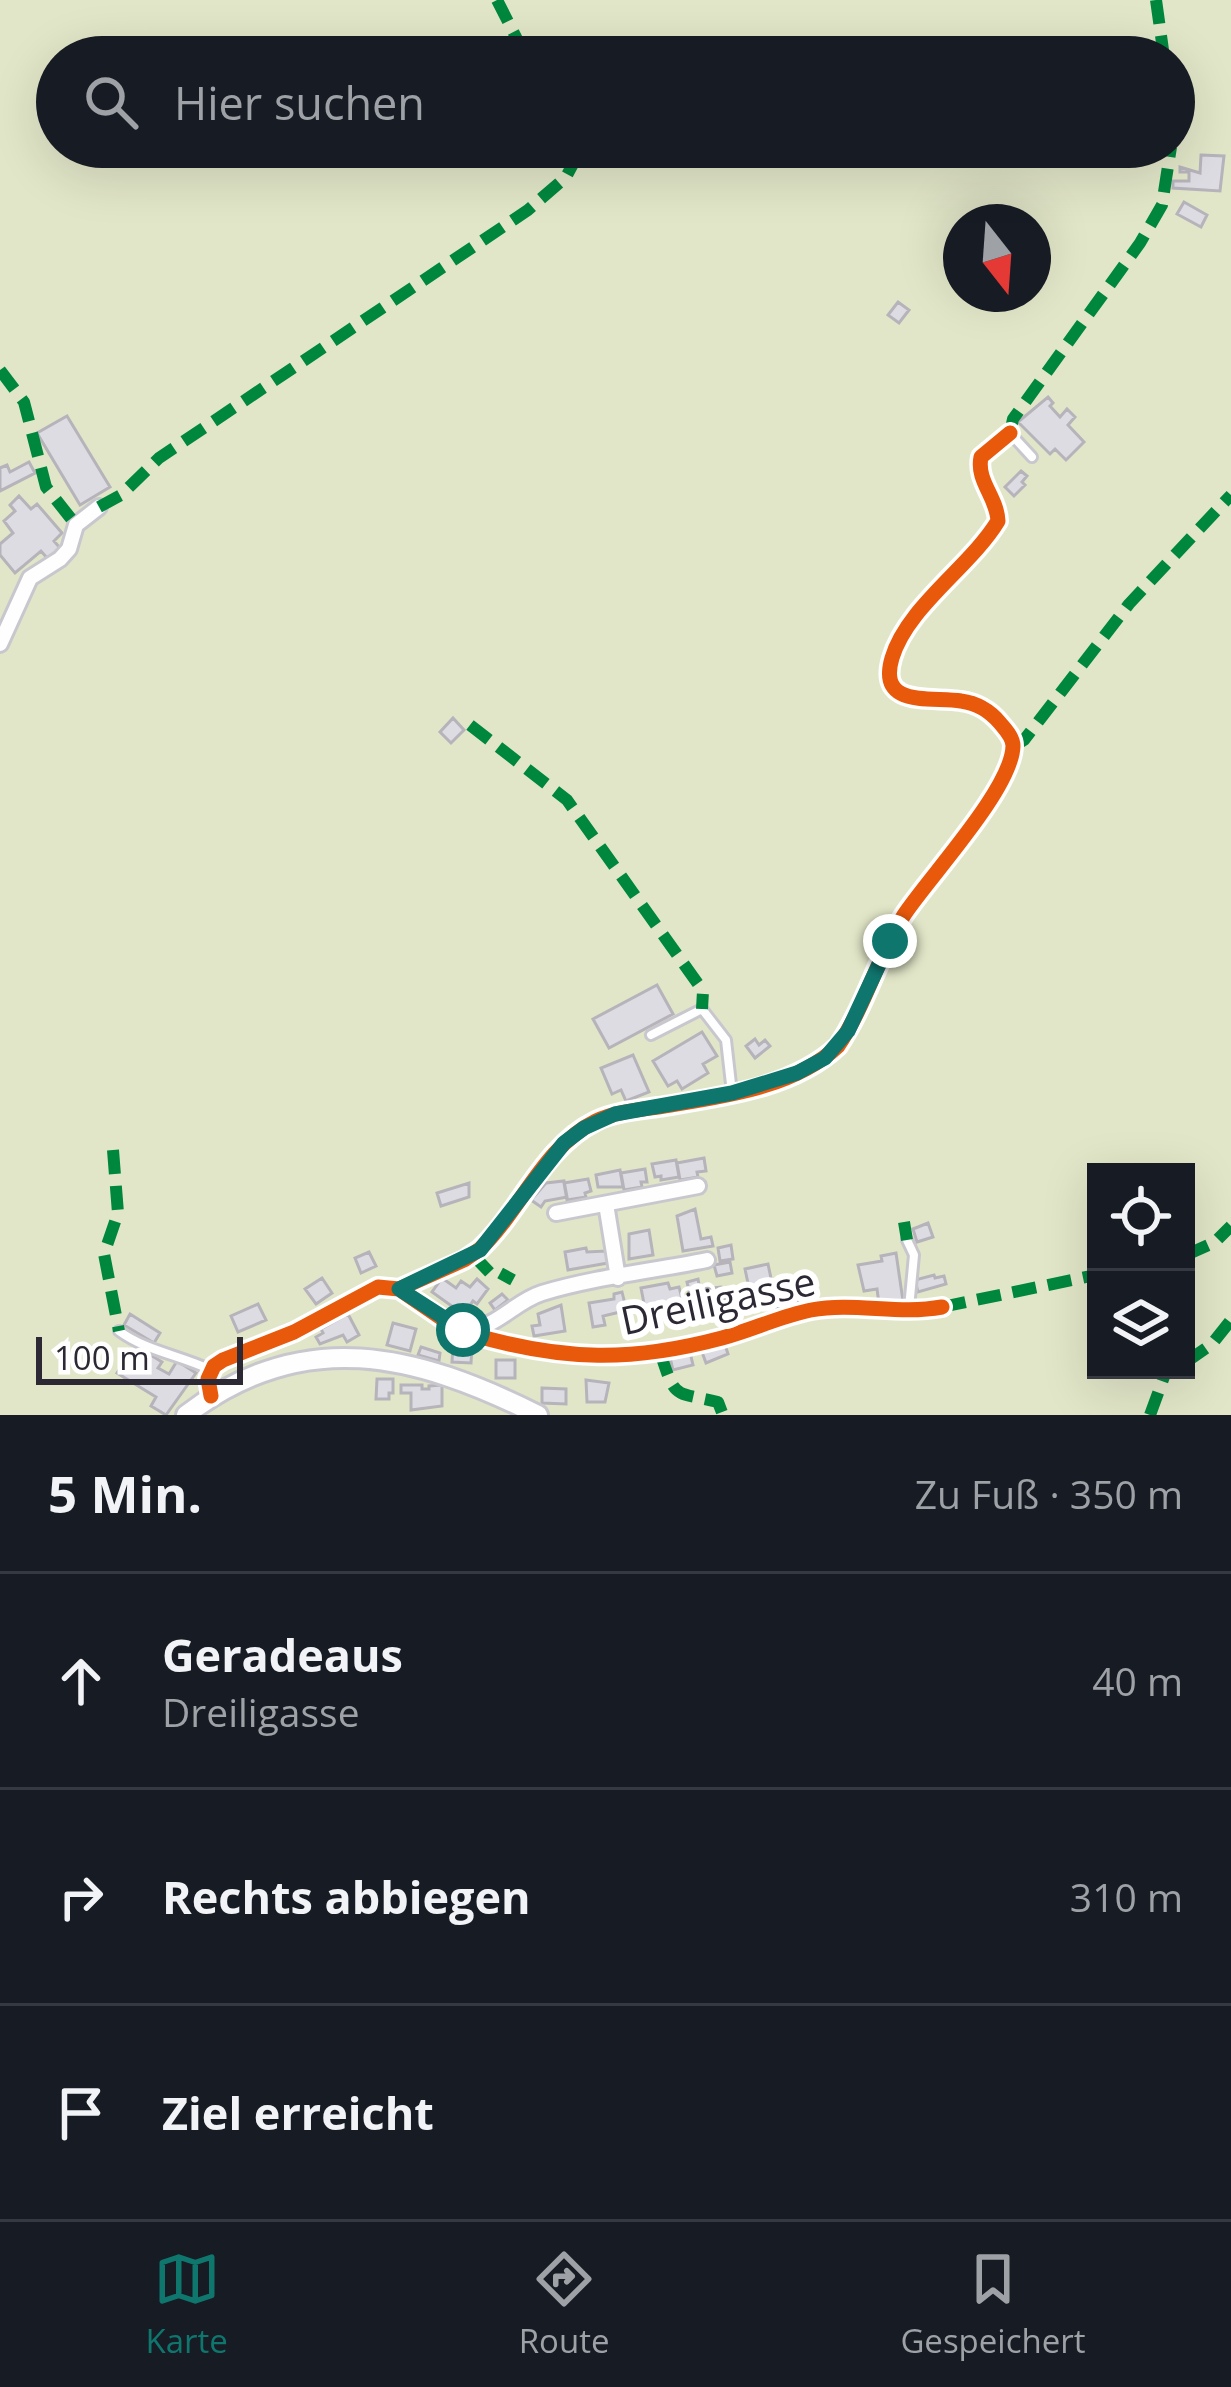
<!DOCTYPE html>
<html lang="de">
<head>
<meta charset="utf-8">
<style>
  body { margin:0; font-family:"Open Sans",sans-serif; background:#242831; color:#f1f3f6 }
  .controls { position:absolute; right:36px; bottom:36px; display:grid; overflow:hidden; border-radius:0px; box-shadow:0 12px 48px #0002 }
  .controls button { width:108px; height:108px; display:grid; place-items:center; padding:0; border:0; border-bottom:3px solid #363941; background:#171b24; color:#f1f3f6; font:60px sans-serif }
  .compass { position:absolute; left:943px; top:204px; width:108px; height:108px; border-radius:50%; background:#171b24; box-shadow:0 12px 48px #0002; rotate:163deg }
  .scale { position:absolute; left:36px; bottom:30px; width:207px; box-sizing:border-box; padding-left:12px; border:6px solid #2d2934; border-top:0; font-size:33px; line-height:42px; white-space:nowrap; color:#2d2934; -webkit-text-stroke:9px #fff; paint-order:stroke }
  .stop { position:absolute; width:36px; height:36px; margin:-27px; border:9px solid #0f766e; border-radius:50%; background:#fff }
  .stop.end { background:#0f766e; border-color:#fff; box-shadow:0 3px 12px #0008 }
  .list { margin:0; padding:0; list-style:none }
  h2 { display:flex; justify-content:space-between; align-items:center; height:156px; margin:0; padding:0 48px; font-size:51px }
  h2 small { font-size:39px; font-weight:400; color:#9ea1a6 }
  .list li { display:grid; grid-template-columns:78px 1fr auto; gap:36px; align-items:center; box-sizing:border-box; height:216px; padding:0 48px; border-top:3px solid #363941 }
  .list b { display:block; font-size:45px; white-space:nowrap }
  .list p { margin:0; font-size:39px; white-space:nowrap; color:#9ea1a6 }
  .list em { font-size:39px; font-style:normal; color:#9ea1a6 }
  .icon { flex:none; width:66px; height:66px; fill:none; stroke:currentColor; stroke-width:2; stroke-linecap:round; stroke-linejoin:round }
  .map { position:relative; flex:none; width:1231px; height:1415px; overflow:hidden }
  .search { position:absolute; background:#171b24; box-shadow:0 12px 48px #0002; left:36px; right:36px; top:36px; height:132px; display:flex; align-items:center; gap:30px; box-sizing:border-box; padding:0 42px; border-radius:66px; color:#9ea1a6; font-size:45px }
  .sheet { height:804px; background:#171b24 }
  nav { display:flex; justify-content:space-around; align-items:center; box-sizing:border-box; height:168px; border-top:3px solid #363941; background:#171b24; font-size:33px; color:#9ea1a6 }
  nav a { display:grid; justify-items:center; gap:6px }
  nav .on { color:#0f766e }
  .map>svg:first-child { display:block }
  .green { fill:#e2e6c8; fill-rule:evenodd }
  .building { fill:#dedce3; stroke:#b6b3bb; stroke-width:3 }
  .lines { fill:none; stroke-linecap:round; stroke-linejoin:round }
  .service-casing { stroke:#c9c7ce; stroke-width:14 }
  .minor-casing { stroke:#c9c7ce; stroke-width:20 }
  .tertiary-casing { stroke:#c9c7ce; stroke-width:24 }
  .service { stroke:#fefefe; stroke-width:8 }
  .minor { stroke:#fefefe; stroke-width:14 }
  .tertiary { stroke:#fefefe; stroke-width:18 }
  .quiet { stroke:#00873e; stroke-width:12; stroke-dasharray:24 12; stroke-linecap:butt }
  .cycleway-casing { stroke:#fff; stroke-width:22 }
  .cycleway { stroke:#e8590c; stroke-width:15 }
  .route { stroke:#0f766e; stroke-width:15 }
  .labels { text-anchor:middle; stroke-width:12; stroke-linejoin:round; paint-order:stroke }
  .street-label { font-size:39px; fill:#2d2934; stroke:#fff }
</style>
</head>
<body>
<div class="map">
<svg width="1231" height="1415" viewBox="0 0 1231 1415">
  <rect width="100%" height="100%" fill="#f7f6fb"/>
  <path class="green" d="M 0,0 L 1231,0 L 1231,1415 L 0,1415 ZM 57,57 L 1174,57 L 1174,147 L 57,147 ZM 961,222 L 1033,222 L 1033,294 L 961,294 ZM 1096,1172 L 1186,1172 L 1186,1370 L 1096,1370 Z"/>
  <path class="building" d="M 1201,155 L 1224,156 L 1220,191 L 1173,188 L 1173,181 L 1189,181 L 1189,172 L 1180,172 L 1180,167 L 1200,173 Z
    M 1184,202 L 1207,215 L 1201,227 L 1177,214 Z
    M 898,302 L 909,310 L 899,323 L 888,315 Z
    M 1048,397 L 1053,403 L 1050,406 L 1060,417 L 1067,409 L 1075,417 L 1068,425 L 1084,442 L 1066,460 L 1055,449 L 1050,454 L 1018,422 Z
    M 67,416 L 110,487 L 80,505 L 37,433 Z
    M 29,462 L 35,473 L 0,491 L 0,468 L 7,465 L 10,472 Z
    M 1021,471 L 1027,476 L 1022,482 L 1025,485 L 1014,496 L 1005,487 Z
    M 19,496 L 31,509 L 37,504 L 62,533 L 54,541 L 60,548 L 48,559 L 41,551 L 15,573 L 0,555 L 0,544 L 13,533 L 4,521 L 15,511 L 10,505 Z
    M 453,718 L 464,730 L 451,743 L 440,732 Z
    M 657,985 L 673,1014 L 609,1048 L 593,1019 Z
    M 702,1032 L 717,1056 L 703,1064 L 708,1073 L 682,1089 L 677,1081 L 668,1086 L 653,1061 Z
    M 755,1039 L 759,1045 L 765,1040 L 770,1046 L 755,1058 L 746,1046 Z
    M 633,1055 L 649,1092 L 626,1101 L 621,1090 L 612,1094 L 601,1068 Z
    M 704,1158 L 706,1171 L 697,1172 L 698,1177 L 680,1180 L 677,1163 Z
    M 676,1160 L 679,1177 L 661,1180 L 661,1176 L 655,1177 L 652,1164 Z
    M 645,1169 L 647,1182 L 641,1182 L 642,1187 L 624,1190 L 621,1173 Z
    M 620,1170 L 623,1187 L 598,1187 L 596,1175 Z
    M 588,1179 L 591,1191 L 585,1193 L 586,1197 L 567,1200 L 564,1183 Z
    M 564,1181 L 567,1197 L 545,1201 L 541,1207 L 531,1200 L 546,1183 Z
    M 469,1183 L 469,1197 L 441,1206 L 437,1193 Z
    M 695,1209 L 701,1239 L 711,1237 L 713,1246 L 683,1251 L 677,1216 Z
    M 928,1223 L 933,1237 L 917,1242 L 913,1229 Z
    M 649,1230 L 653,1255 L 629,1259 L 629,1234 Z
    M 731,1245 L 733,1259 L 720,1261 L 718,1248 Z
    M 586,1248 L 587,1252 L 606,1251 L 608,1263 L 568,1270 L 565,1252 Z
    M 369,1252 L 376,1266 L 361,1273 L 355,1258 Z
    M 896,1253 L 903,1301 L 879,1304 L 877,1289 L 864,1291 L 858,1265 L 882,1261 L 881,1256 Z
    M 730,1262 L 732,1273 L 717,1276 L 714,1265 Z
    M 768,1264 L 772,1283 L 749,1288 L 745,1269 Z
    M 934,1275 L 935,1278 L 944,1276 L 946,1284 L 918,1292 L 915,1280 Z
    M 322,1278 L 332,1293 L 316,1304 L 305,1289 Z
    M 442,1278 L 456,1288 L 461,1281 L 470,1287 L 477,1279 L 488,1289 L 477,1304 L 473,1301 L 466,1311 L 462,1308 L 460,1312 L 432,1292 Z
    M 698,1279 L 700,1289 L 721,1287 L 725,1300 L 706,1306 L 708,1313 L 700,1315 L 696,1294 L 690,1295 L 687,1282 Z
    M 668,1283 L 670,1289 L 679,1287 L 682,1299 L 658,1304 L 659,1311 L 646,1314 L 641,1288 Z
    M 795,1285 L 798,1303 L 768,1309 L 765,1290 Z
    M 622,1292 L 625,1304 L 619,1305 L 620,1312 L 603,1316 L 605,1325 L 593,1327 L 589,1303 L 614,1299 L 614,1294 Z
    M 502,1294 L 508,1300 L 495,1310 L 490,1303 Z
    M 258,1304 L 266,1320 L 238,1332 L 231,1316 Z
    M 561,1305 L 565,1331 L 534,1336 L 532,1326 L 540,1325 L 538,1314 Z
    M 130,1314 L 160,1333 L 154,1343 L 124,1325 Z
    M 348,1314 L 359,1335 L 347,1342 L 343,1335 L 320,1344 L 316,1337 L 323,1333 L 321,1329 Z
    M 393,1323 L 416,1329 L 410,1351 L 387,1345 Z
    M 453,1345 L 472,1346 L 471,1363 L 452,1362 Z
    M 725,1345 L 728,1354 L 706,1363 L 702,1352 Z
    M 421,1347 L 440,1353 L 439,1361 L 418,1355 Z
    M 689,1348 L 693,1365 L 673,1370 L 669,1353 Z
    M 149,1354 L 162,1362 L 158,1368 L 169,1374 L 177,1361 L 196,1373 L 166,1415 L 151,1406 L 156,1397 L 117,1373 L 126,1359 L 141,1368 Z
    M 496,1360 L 515,1360 L 515,1378 L 496,1378 Z
    M 377,1379 L 393,1379 L 393,1393 L 389,1393 L 389,1399 L 376,1399 Z
    M 586,1380 L 609,1383 L 605,1402 L 587,1402 Z
    M 401,1385 L 422,1385 L 422,1389 L 429,1389 L 429,1386 L 442,1385 L 442,1406 L 411,1410 L 411,1393 L 401,1393 Z
    M 542,1388 L 566,1389 L 566,1404 L 542,1403 Z"/>
  <g class="lines">
    <defs>
      <path id="service" d="M 1010,433 L 1032,457
        M 651,1035 L 702,1009 L 726,1040 L 732,1093
        M 907,1240 L 914,1255 L 909,1308
        M 119,1331 C 146,1351 180,1355 211,1370"/>
      <path id="minor" d="M 0,644 L 30,578 L 60,559 L 69,549 L 76,525 L 99,507
        M 606,1204 L 618,1278
        M 556,1213 L 698,1186
        M 399,1289 L 464,1260 L 480,1249 C 521,1210 543,1147 596,1121 C 615,1112 637,1110 658,1107 C 718,1097 793,1089 838,1046 C 866,1005 878,956 904,915 C 929,877 1012,789 1013,746 C 1013,737 1005,729 1000,723 C 990,711 976,703 961,701 C 933,696 877,709 892,658 C 907,607 970,567 998,521 C 997,497 976,481 981,457 L 1010,433
        M 467,1330 C 498,1327 514,1302 542,1293 C 595,1277 653,1271 707,1260
        M 211,1396 L 208,1379 L 214,1366 L 223,1360 L 294,1332 L 378,1287 L 399,1289 L 453,1326 L 474,1335 C 564,1361 632,1362 722,1338 C 752,1330 781,1316 811,1310 C 854,1302 898,1315 942,1307"/>
      <path id="tertiary" d="M 186,1415 C 303,1325 416,1354 538,1415"/>
    </defs>
    <use href="#service" class="service-casing"/>
    <use href="#minor" class="minor-casing"/>
    <use href="#tertiary" class="tertiary-casing"/>
    <use href="#service" class="service"/>
    <use href="#minor" class="minor"/>
    <use href="#tertiary" class="tertiary"/>
    <path class="quiet" d="M 497,0 L 526,57
      M 1156,0 L 1164,57
      M 1174,97 L 1174,120
      M 0,370 L 24,402 L 46,487 L 76,525
      M 1010,433 L 1013,419 L 1140,243 L 1162,205 L 1171,147
      M 99,507 L 121,495 L 159,458 L 528,210 L 566,177 L 582,147
      M 470,725 L 567,800 L 703,991 L 702,1009
      M 1013,747 L 1024,740 L 1129,604 L 1231,495
      M 113,1150 L 118,1213 L 104,1254 L 119,1331
      M 904,1222 L 907,1240
      M 473,1255 L 492,1275 L 500,1273 L 513,1280
      M 1186,1255 L 1215,1242 L 1231,1226
      M 942,1307 L 1096,1275
      M 660,1352 C 676,1401 673,1391 718,1402 L 723,1415
      M 1186,1362 L 1212,1344 L 1231,1320
      M 1150,1415 L 1165,1374 L 1172,1370"/>
    <defs>
      <path id="cycleway" d="M 399,1289 L 464,1260 L 480,1249 C 521,1210 543,1147 596,1121 C 615,1112 637,1110 658,1107 C 718,1097 793,1089 838,1046 C 866,1005 878,956 904,915 C 929,877 1012,789 1013,746 C 1013,737 1005,729 1000,723 C 990,711 976,703 961,701 C 933,696 877,709 892,658 C 907,607 970,567 998,521 C 997,497 976,481 981,457 L 1010,433
        M 211,1396 L 208,1379 L 214,1366 L 223,1360 L 294,1332 L 378,1287 L 399,1289 L 453,1326 L 474,1335 C 564,1361 632,1362 722,1338 C 752,1330 781,1316 811,1310 C 854,1302 898,1315 942,1307"/>
    </defs>
    <use href="#cycleway" class="cycleway-casing"/>
    <use href="#cycleway" class="cycleway"/>
  </g>
  <g class="lines">
    <path class="route" d="M 463,1330 L 399,1289 L 480,1250 L 564,1143 L 584,1128 L 615,1114 L 732,1093 L 797,1073 L 825,1058 L 848,1031 L 890,941"/>
  </g>
  <g class="labels">
    <g class="street-label">
      <text transform="translate(718 1301) rotate(-12)" y="14">Dreiligasse</text>
    </g>
  </g>
</svg>
<div class="controls">
<button><svg class="icon" aria-label="locate" viewBox="0 0 24 24"><circle cx="12" cy="12" r="6"/><path d="M12 2v4M12 18v4M2 12h4M18 12h4"/></svg></button>
<button><svg class="icon" aria-label="layers" viewBox="0 0 24 24"><path d="M12 4l9 5-9 5-9-5zM3 14l9 5 9-5"/></svg></button>
</div>
<svg class="compass" viewBox="-18 -18 36 36"><path d="M0-13l5 13h-10z" fill="#e53935"/><path d="M0 13l5-13h-10z" fill="#9ea1a6"/></svg>
<div class="scale">100 m</div>
<div class="stop" style="left:463px;top:1330px"></div>
<div class="stop end" style="left:890px;top:941px"></div>
<div class="search"><svg class="icon" aria-label="search" viewBox="0 0 24 24"><circle cx="10" cy="10" r="6"/><path d="M15 15l6 6"/></svg>Hier suchen</div>
</div>
<section class="sheet">
<h2>5 Min.<small>Zu Fuß · 350 m</small></h2>
<ul class="list">
<li><svg class="icon" aria-label="ahead" viewBox="0 0 24 24"><path d="M12 20V5M6 11l6-6 6 6"/></svg><div><b>Geradeaus</b><p>Dreiligasse</p></div><em>40 m</em></li>
<li><svg class="icon" aria-label="right" viewBox="0 0 24 24"><path d="M7 20v-9h11M14 6l5 5-5 5"/></svg><div><b>Rechts abbiegen</b></div><em>310 m</em></li>
<li><svg class="icon" aria-label="arrive" viewBox="0 0 24 24"><path d="M6 21V4h12l-3 4 3 4H6"/></svg><div><b>Ziel erreicht</b></div></li>
</ul>
</section>
<nav>
<a class="on"><svg class="icon" aria-label="map" viewBox="0 0 24 24"><path d="M3 6l6-2 6 2 6-2v14l-6 2-6-2-6 2zM9 4v14M15 6v14"/></svg>Karte</a>
<a><svg class="icon" aria-label="directions" viewBox="0 0 24 24"><path d="M12 3l9 9-9 9-9-9zM9 14v-3h6M13 9l2 2-2 2"/></svg>Route</a>
<a><svg class="icon" aria-label="saved" viewBox="0 0 24 24"><path d="M7 4h10v16l-5-4-5 4z"/></svg>Gespeichert</a>
</nav>
</body>
</html>
